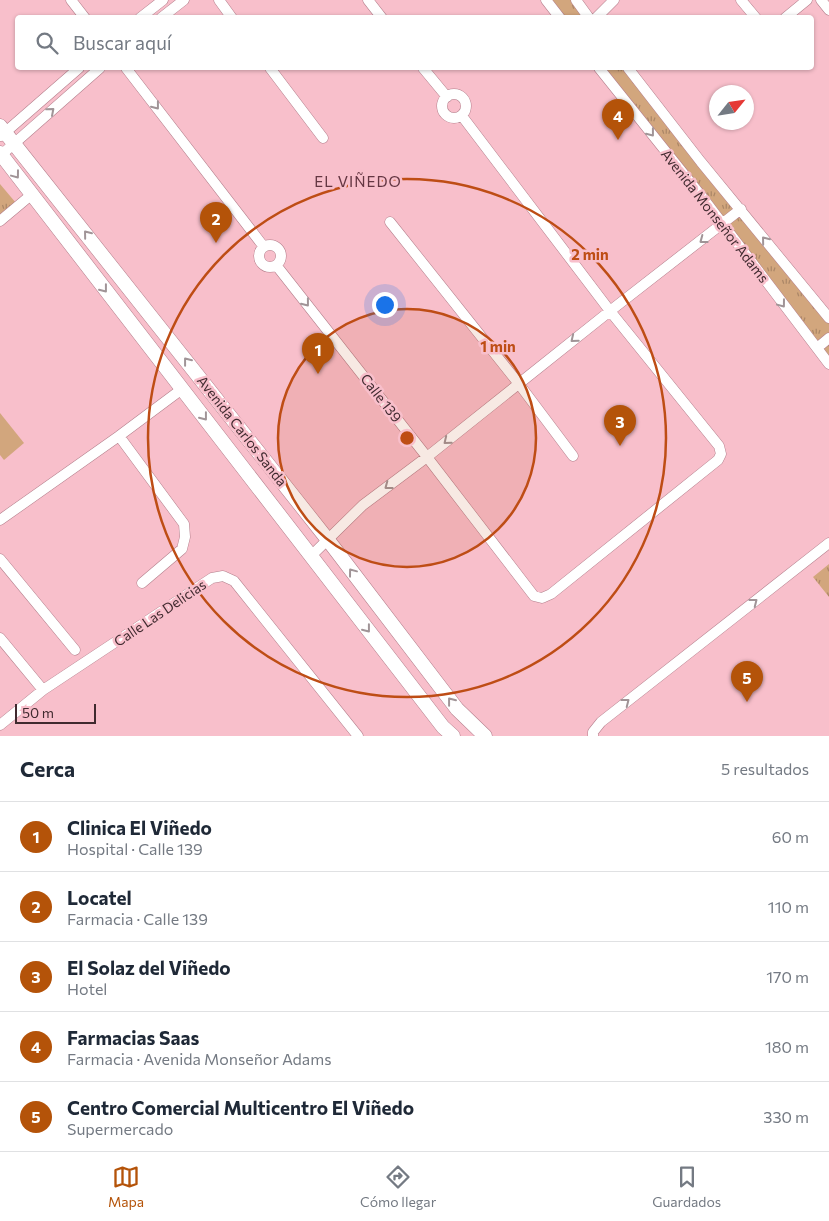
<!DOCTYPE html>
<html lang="es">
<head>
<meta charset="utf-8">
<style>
  body { margin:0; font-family:Commissioner,sans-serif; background:#f2f2f3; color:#1f2937 }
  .compass { position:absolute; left:709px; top:85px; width:45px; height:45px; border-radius:50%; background:#fff; box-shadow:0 1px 4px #0004; rotate:60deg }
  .scale { position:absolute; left:15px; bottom:12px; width:81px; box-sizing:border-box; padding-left:5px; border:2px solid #402a2f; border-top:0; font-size:14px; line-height:18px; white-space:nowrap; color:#402a2f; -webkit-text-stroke:4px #f8bfcb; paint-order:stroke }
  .you { position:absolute; left:384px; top:304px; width:18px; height:18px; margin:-12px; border:4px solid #fff; border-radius:50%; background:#1a73e8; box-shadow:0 0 0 8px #1a73e833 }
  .badge { display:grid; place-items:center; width:32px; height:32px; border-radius:50%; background:#b45309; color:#fff; font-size:16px; font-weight:700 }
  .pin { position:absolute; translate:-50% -41px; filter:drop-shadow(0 1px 2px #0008) }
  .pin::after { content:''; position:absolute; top:26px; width:18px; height:15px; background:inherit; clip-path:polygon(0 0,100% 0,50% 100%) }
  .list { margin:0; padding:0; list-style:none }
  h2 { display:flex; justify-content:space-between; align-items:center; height:65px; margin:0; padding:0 20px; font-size:21px }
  h2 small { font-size:16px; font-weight:400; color:#747a83 }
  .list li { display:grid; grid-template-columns:32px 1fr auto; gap:15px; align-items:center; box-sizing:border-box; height:70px; padding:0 20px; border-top:1px solid #e0e1e3 }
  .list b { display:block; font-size:19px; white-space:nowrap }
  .list p { margin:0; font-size:16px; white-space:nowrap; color:#747a83 }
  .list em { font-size:16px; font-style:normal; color:#747a83 }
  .icon { flex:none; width:28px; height:28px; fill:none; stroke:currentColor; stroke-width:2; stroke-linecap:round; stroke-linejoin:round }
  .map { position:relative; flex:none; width:829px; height:736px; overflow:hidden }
  .search { position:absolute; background:#fff; box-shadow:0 1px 4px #0004; left:15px; right:15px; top:15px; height:55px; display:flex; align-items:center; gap:12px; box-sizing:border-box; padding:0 18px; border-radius:5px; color:#747a83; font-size:19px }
  .sheet { height:415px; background:#fff }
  nav { display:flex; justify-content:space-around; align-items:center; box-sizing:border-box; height:70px; border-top:1px solid #e0e1e3; background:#fff; font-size:14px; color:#747a83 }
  nav a { display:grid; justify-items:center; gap:2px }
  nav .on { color:#b45309 }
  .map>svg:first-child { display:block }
  .park { fill:url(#park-tufts) }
  .pitch { fill:#d2a67d }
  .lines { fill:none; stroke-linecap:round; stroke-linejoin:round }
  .street-casing { stroke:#b47f8c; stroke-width:11 }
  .secondary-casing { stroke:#b47f8c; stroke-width:15 }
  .street { stroke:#fff; stroke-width:10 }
  .secondary { stroke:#fff; stroke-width:14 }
  .oneway { stroke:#a09497 }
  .ring { fill:none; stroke:#be4d15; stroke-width:2.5 }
  .labels { text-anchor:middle; stroke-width:5; stroke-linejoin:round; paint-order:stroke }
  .street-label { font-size:14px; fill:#402a2f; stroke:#f8bfcb }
  .neighbourhood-label { font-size:15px; letter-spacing:1px; fill:#643642; stroke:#f8bfcb }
  .centre { fill:#be4d15; stroke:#f8bfcb; stroke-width:2.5 }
  .ring-label { font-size:15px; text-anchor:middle; font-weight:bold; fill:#be4d15; stroke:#f8bfcb; stroke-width:5; stroke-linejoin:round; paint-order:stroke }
</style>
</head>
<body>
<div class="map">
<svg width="829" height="736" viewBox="0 0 829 736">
  <defs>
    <pattern id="park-tufts" width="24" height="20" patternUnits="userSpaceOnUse" patternTransform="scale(1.25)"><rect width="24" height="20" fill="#d2a67d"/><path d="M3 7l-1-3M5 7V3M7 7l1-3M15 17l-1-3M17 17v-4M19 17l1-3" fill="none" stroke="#ac8767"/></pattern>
  </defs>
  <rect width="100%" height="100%" fill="#f8bfcb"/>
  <path class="park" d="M 546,0 L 576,0 L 589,17 L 560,17 Z
    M 599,68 L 628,68 L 829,319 L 829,363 Z
    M 0,184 L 16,203 L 0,215 Z
    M 829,564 L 829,597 L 813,577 Z"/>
  <path class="pitch" d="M 0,413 L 24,443 L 4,460 L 0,455 Z"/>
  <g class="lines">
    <defs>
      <path id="street" d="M 71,0 L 85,18
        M 219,0 L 232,18
        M 368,0 L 382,18
        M 546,0 L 560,18
        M 576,0 L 589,18
        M 741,0 L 756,18
        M 821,0 L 829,10
        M 140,18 L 163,0
        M 161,18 L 184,0
        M 596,18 L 614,0
        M 785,18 L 807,0
        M 126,68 L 264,247
        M 270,68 L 323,138
        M 423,68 L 447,97
        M 599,68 L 703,198 L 829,364
        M 628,68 L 701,162 L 829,318
        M442 106a12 12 0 1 1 24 0a12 12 0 1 1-24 0Z
        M 1,136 L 79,68
        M 0,156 L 100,68
        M 0,221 L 31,195
        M 390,222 L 519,384 L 573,456
        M259 256a11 11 0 1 1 22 0a11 11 0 1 1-22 0Z
        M 276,265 L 427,457 L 534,596 L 542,598 L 551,594 L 718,460 L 721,454 L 719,446 L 610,311 L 462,116
        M 817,348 L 829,338
        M 119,436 L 184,524 L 185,537 L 182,549 L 142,583
        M 0,520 L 119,436 L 182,389
        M 311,556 L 363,505 L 427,457 L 610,311 L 741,209
        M 0,559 L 75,650
        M 0,638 L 43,690
        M 0,725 L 43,690 L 212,578 L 223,576 L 234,581 L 358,736
        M 593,736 L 593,732 L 601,722 L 829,543"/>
      <path id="secondary" d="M 0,126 L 328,540 L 457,709 L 485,736
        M 0,153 L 443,727 L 453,736"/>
    </defs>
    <use href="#street" class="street-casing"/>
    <use href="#secondary" class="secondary-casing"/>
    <use href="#street" class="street"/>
    <use href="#secondary" class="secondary"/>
  </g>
  <defs><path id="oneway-chevron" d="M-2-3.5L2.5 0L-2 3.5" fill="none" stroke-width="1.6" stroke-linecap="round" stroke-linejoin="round" transform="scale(1.25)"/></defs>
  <g class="oneway">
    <use href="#oneway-chevron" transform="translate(156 106) rotate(52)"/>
    <use href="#oneway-chevron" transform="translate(51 111) rotate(-41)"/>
    <use href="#oneway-chevron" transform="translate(651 133) rotate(52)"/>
    <use href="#oneway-chevron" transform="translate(16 175) rotate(53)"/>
    <use href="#oneway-chevron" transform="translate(87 234) rotate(-129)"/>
    <use href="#oneway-chevron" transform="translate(703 240) rotate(143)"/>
    <use href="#oneway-chevron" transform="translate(765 240) rotate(-129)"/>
    <use href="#oneway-chevron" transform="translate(104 289) rotate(52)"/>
    <use href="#oneway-chevron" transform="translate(306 303) rotate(52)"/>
    <use href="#oneway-chevron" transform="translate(782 304) rotate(53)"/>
    <use href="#oneway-chevron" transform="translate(574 339) rotate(141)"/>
    <use href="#oneway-chevron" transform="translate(187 361) rotate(-128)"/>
    <use href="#oneway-chevron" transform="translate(204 417) rotate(52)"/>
    <use href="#oneway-chevron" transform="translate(447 441) rotate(141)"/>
    <use href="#oneway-chevron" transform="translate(388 486) rotate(143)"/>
    <use href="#oneway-chevron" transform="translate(352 572) rotate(-127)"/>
    <use href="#oneway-chevron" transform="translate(754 602) rotate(-38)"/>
    <use href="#oneway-chevron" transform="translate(367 629) rotate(52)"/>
    <use href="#oneway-chevron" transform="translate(451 701) rotate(-128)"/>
    <use href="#oneway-chevron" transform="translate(626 702) rotate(-38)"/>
  </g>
  <circle cx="407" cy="438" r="129" fill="#be4d15" fill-opacity=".12"/>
  <g class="ring">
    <circle cx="407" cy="438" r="129"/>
    <circle cx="407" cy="438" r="259"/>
  </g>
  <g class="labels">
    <g class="street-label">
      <text transform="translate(715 216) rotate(52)" y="5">Avenida Monseñor Adams</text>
      <text transform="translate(381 398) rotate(52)" y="5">Calle 139</text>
      <text transform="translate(242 431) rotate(52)" y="5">Avenida Carlos Sanda</text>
      <text transform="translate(160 613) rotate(-34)" y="5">Calle Las Delicias</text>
    </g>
    <g class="neighbourhood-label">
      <text x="358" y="187">EL VIÑEDO</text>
    </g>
  </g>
  <circle cx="407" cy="438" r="8" class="centre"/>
  <g class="ring-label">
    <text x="590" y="260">2 min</text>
    <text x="498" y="352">1 min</text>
  </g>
</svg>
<svg class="compass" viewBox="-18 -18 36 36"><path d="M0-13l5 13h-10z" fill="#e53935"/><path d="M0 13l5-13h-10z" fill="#747a83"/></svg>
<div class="scale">50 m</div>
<div class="you"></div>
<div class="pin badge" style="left:318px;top:374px">1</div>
<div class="pin badge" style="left:216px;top:243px">2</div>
<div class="pin badge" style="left:620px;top:446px">3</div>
<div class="pin badge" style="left:618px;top:140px">4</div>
<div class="pin badge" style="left:747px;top:702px">5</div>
<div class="search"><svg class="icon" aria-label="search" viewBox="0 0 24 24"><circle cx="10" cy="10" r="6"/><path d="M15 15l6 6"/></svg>Buscar aquí</div>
</div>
<section class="sheet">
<h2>Cerca<small>5 resultados</small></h2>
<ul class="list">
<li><span class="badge">1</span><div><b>Clinica El Viñedo</b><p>Hospital · Calle 139</p></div><em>60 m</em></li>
<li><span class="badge">2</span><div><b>Locatel</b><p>Farmacia · Calle 139</p></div><em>110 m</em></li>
<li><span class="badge">3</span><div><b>El Solaz del Viñedo</b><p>Hotel</p></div><em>170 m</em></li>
<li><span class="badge">4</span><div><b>Farmacias Saas</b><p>Farmacia · Avenida Monseñor Adams</p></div><em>180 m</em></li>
<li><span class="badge">5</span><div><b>Centro Comercial Multicentro El Viñedo</b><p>Supermercado</p></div><em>330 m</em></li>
</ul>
</section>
<nav>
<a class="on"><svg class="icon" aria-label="map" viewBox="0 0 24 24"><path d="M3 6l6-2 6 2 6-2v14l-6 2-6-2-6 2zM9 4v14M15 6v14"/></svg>Mapa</a>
<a><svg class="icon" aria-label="directions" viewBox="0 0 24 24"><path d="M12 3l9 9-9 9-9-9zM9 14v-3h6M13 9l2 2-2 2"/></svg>Cómo llegar</a>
<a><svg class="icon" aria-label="saved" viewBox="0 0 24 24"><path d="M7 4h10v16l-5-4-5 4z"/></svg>Guardados</a>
</nav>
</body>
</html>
